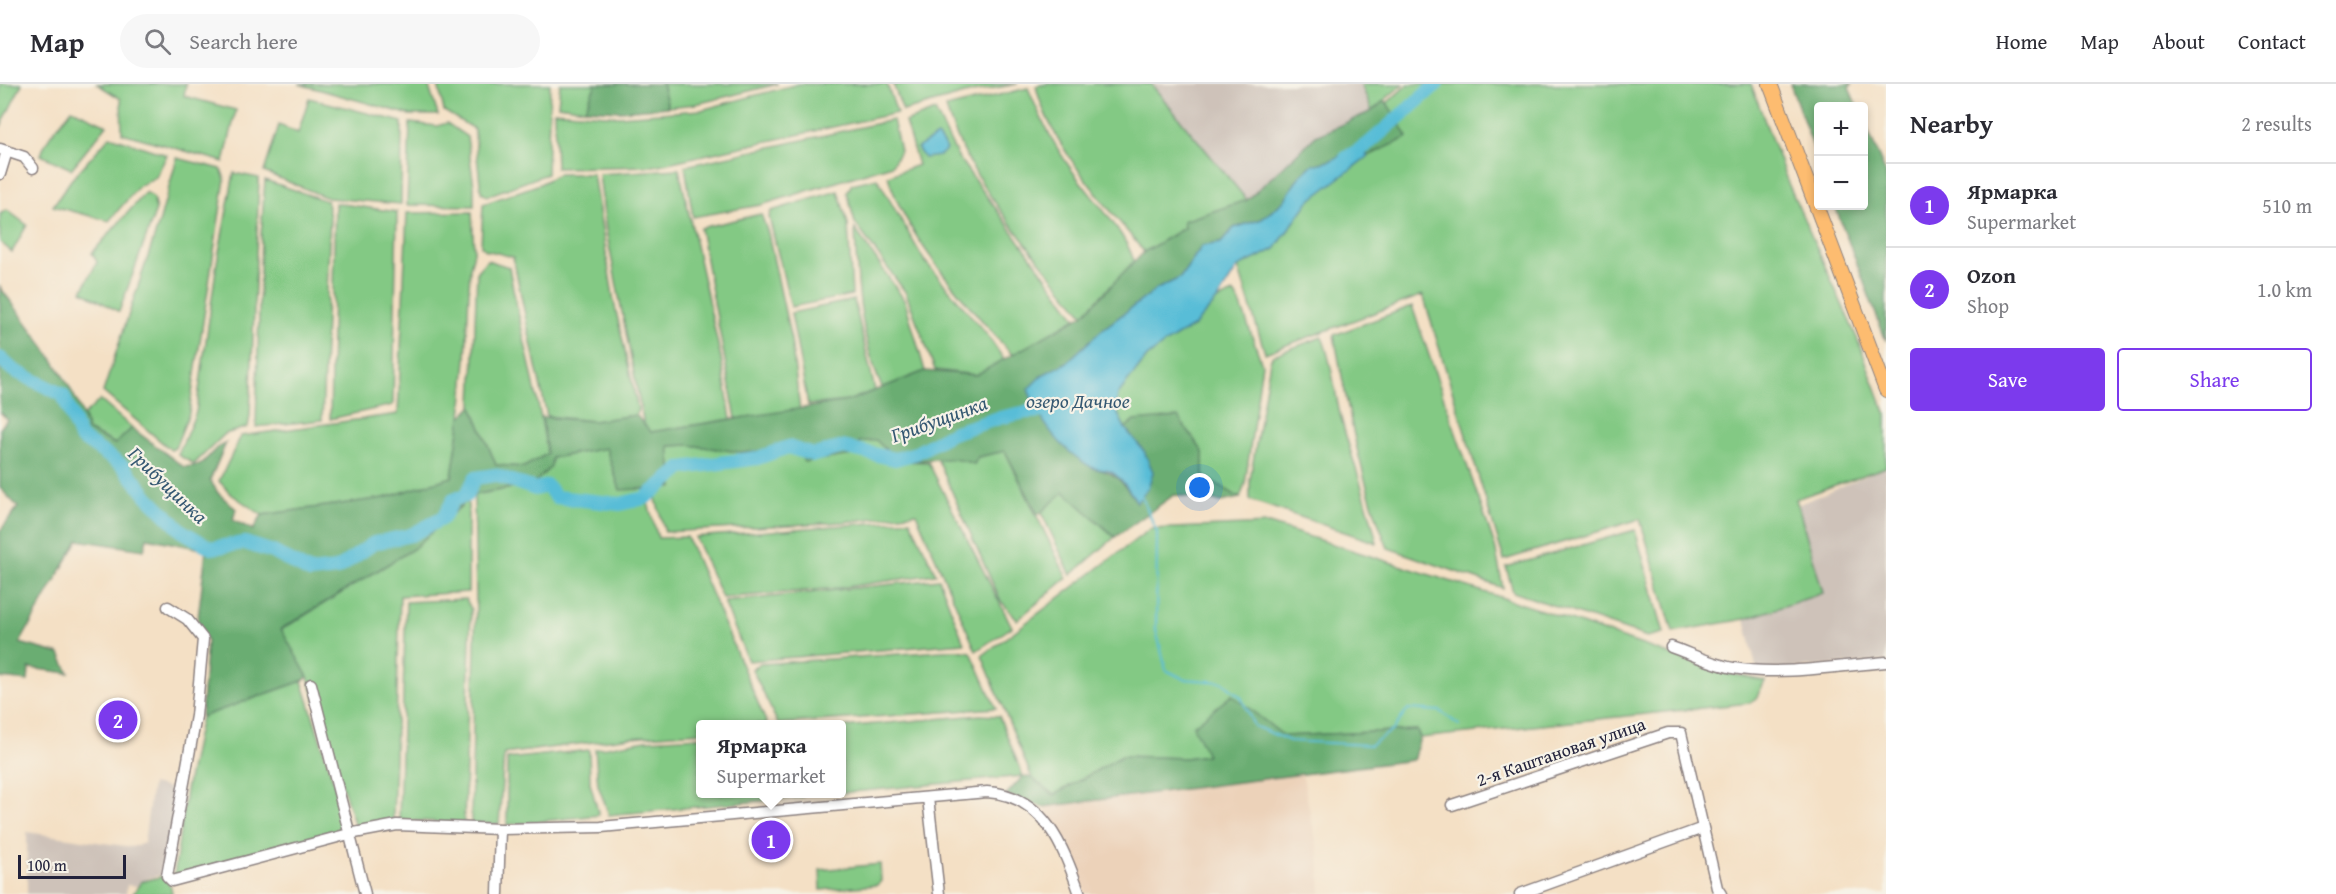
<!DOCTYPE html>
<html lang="en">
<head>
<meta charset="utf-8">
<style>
  body { margin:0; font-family:"Gentium Book Plus",serif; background:#f7f7f7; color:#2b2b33 }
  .controls { position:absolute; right:18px; top:18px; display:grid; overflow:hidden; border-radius:6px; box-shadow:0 3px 9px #0003 }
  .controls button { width:54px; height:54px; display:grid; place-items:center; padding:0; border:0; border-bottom:2px solid #e1e1e2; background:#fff; color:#2b2b33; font:30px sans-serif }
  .scale { position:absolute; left:18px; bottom:15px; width:108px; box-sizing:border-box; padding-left:6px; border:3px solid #22223b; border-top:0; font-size:16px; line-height:21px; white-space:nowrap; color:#22223b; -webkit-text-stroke:4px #f7f3e8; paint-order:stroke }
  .you { position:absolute; left:1200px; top:404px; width:21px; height:21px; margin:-15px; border:4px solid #fff; border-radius:50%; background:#1a73e8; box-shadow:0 0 0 9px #1a73e833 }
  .badge { display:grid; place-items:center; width:39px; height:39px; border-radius:50%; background:#7c3aed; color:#fff; font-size:20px; font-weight:700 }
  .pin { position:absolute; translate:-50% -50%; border:3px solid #fff; box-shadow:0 2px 6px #0006 }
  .popup { position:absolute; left:696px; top:636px; width:150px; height:78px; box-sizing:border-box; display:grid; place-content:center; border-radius:6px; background:#fff; filter:drop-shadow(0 2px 4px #0005); font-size:20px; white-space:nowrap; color:#7c7c81 }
  .popup b { font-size:22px; color:#2b2b33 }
  .popup::after { content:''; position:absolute; left:50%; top:100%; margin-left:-12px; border:12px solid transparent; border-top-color:#fff }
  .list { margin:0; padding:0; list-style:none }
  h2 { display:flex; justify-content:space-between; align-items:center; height:78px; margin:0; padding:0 24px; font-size:26px }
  h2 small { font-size:20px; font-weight:400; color:#7c7c81 }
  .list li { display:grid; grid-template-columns:39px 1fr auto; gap:18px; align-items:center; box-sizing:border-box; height:84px; padding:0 24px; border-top:2px solid #e1e1e2 }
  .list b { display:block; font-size:22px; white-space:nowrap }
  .list p { margin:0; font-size:20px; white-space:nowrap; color:#7c7c81 }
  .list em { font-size:20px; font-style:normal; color:#7c7c81 }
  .actions { display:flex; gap:12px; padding:18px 24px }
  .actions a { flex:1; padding:14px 0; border:2px solid #7c3aed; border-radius:6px; text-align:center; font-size:21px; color:#7c3aed }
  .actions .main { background:#7c3aed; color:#fff }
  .icon { flex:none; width:33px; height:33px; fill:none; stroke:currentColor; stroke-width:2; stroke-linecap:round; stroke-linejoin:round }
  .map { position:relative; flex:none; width:1886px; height:810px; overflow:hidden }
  header { display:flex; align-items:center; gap:36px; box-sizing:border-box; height:84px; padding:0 30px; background:#fff; border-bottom:2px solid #e1e1e2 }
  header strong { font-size:28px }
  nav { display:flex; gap:33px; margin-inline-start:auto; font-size:21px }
  .search { width:420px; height:54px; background:#f7f7f7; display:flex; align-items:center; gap:15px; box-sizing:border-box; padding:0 21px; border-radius:33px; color:#7c7c81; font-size:22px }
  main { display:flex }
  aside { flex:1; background:#fff }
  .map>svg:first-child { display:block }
  .built { fill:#ecd2b9 }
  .industrial { fill:#cec2b9 }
  .green { fill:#83c984; stroke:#527660; stroke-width:1.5 }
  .forest { fill:#6aad72; stroke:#466856; stroke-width:1.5 }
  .water { fill:#59bdd7; stroke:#3e7089; stroke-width:1.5 }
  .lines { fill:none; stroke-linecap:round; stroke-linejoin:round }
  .stream { stroke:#59bdd7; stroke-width:2 }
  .river { stroke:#59bdd7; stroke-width:14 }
  .minor-casing { stroke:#8b8180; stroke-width:13 }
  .major-casing { stroke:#8b8180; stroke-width:16 }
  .minor { stroke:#fff; stroke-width:10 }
  .major { stroke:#fdbc70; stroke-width:14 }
  .labels { text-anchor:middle; stroke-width:4.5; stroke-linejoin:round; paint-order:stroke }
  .street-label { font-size:18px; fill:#22223b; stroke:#f7f3e8 }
  .water-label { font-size:20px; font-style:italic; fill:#355872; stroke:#f7f3e8 }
</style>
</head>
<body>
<header>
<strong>Map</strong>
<div class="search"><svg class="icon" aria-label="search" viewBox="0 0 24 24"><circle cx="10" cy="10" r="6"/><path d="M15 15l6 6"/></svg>Search here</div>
<nav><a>Home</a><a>Map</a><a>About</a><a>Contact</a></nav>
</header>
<main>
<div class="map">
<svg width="1886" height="810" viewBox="0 0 1886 810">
  <rect width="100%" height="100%" fill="#f7f3e8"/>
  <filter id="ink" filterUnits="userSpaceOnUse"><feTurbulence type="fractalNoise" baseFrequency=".0167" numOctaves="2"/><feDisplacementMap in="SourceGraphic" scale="12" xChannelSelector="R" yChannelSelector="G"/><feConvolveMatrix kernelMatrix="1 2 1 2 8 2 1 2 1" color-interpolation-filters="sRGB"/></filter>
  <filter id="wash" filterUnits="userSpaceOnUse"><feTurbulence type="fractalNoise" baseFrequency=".008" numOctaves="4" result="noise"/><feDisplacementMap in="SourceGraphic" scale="24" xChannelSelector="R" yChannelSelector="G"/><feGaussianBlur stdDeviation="1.35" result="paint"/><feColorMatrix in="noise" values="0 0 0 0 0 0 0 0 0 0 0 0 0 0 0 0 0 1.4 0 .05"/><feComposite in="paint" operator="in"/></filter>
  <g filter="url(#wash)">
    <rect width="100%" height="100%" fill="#f4e0c5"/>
    <path class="built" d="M 1302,689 L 1319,772 L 1321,810 L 1086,810 L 1070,771 L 1043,723 Z"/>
    <path class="industrial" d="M 1151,0 L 1361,0 L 1372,27 L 1316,52 L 1247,116 Z
      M 1886,383 L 1886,577 L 1757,587 L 1745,535 L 1822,509 L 1797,421 Z
      M 152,700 L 178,706 L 164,790 L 149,794 L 136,802 L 127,801 L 126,810 L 27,810 L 27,748 L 132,763 L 144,759 Z"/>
    <path class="green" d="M 0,0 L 22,0 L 0,44 Z
      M 97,0 L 186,0 L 184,12 L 236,26 L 224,78 L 122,49 L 121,15 Z
      M 299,0 L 428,0 L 438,31 L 410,31 Z
      M 438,0 L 550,0 L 547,90 L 487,112 L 481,108 L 474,45 L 444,27 Z
      M 560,0 L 596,0 L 585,25 L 558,21 Z
      M 662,0 L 778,0 L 696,20 L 668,23 Z
      M 798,0 L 887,0 L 897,29 L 654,82 L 556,84 L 554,27 L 619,32 L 701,26 Z
      M 893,0 L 1018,0 L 972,8 L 903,27 Z
      M 1047,0 L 1151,0 L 1247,116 L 1183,137 L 1184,144 L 1144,168 C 1108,122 1049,61 1036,2 Z
      M 1361,0 L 1403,0 L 1372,27 Z
      M 1408,0 L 1751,0 L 1788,99 L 1857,254 L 1886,331 L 1886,383 L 1796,415 L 1823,509 L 1745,535 L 1673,548 L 1640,435 L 1504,476 L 1423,211 L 1265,269 L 1238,183 L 1275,165 L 1308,118 L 1324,105 L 1368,72 L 1407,54 L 1387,19 Z
      M 1028,4 C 1039,31 1052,58 1069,82 C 1090,114 1122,141 1134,177 L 1083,231 C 1035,169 969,100 946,24 Z
      M 309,14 L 402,38 L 401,120 L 328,114 L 264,88 L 279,41 L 298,49 Z
      M 72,25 L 107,41 L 71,85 L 41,71 C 46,52 60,41 72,25 Z
      M 935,27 L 958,73 L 1076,234 L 1013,272 C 971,224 905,154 888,92 L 918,81 L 905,38 Z
      M 893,36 L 900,67 L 892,81 L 761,121 L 693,133 L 685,82 Z
      M 410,39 L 437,42 L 447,39 L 467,53 L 474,102 L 474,122 L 407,121 Z
      M 110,52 L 167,71 L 156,93 L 139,102 L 109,137 L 53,122 L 71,96 Z
      M 177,74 L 221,85 L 225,95 L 189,329 L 175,364 L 171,366 L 103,308 L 160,136 Z
      M 679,85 L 721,274 L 731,335 L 651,348 L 644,341 L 606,146 L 599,90 Z
      M 234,89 L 259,94 L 250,332 L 248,343 L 225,350 L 194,380 L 178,371 L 196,328 L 217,178 Z
      M 558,90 L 593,90 L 614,218 L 638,325 L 636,331 L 593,337 L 547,332 C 535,279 524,226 513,173 L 486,166 L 481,162 L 483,120 L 540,100 Z
      M 877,94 L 924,176 L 988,252 L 1005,277 L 976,291 L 935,286 L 906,209 L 855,139 L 847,108 L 852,100 Z
      M 265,96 L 327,117 L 330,134 L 322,336 L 256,343 L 261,152 Z
      M 838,107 L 848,140 L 852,211 L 791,223 L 769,133 L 771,127 Z
      M 146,108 L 153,114 L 156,126 L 119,228 L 82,207 L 97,178 L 92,169 Z
      M 335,119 L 397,128 L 393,321 L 330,335 Z
      M 7,126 L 27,141 L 12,168 L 0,158 L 0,130 Z
      M 472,128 L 474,168 L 470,184 L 466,275 L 461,333 L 452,393 L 384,414 L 262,431 L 231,410 L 219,397 L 241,352 L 398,330 L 407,129 Z
      M 761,130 L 768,149 L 791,256 L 800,326 L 736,335 L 700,144 Z
      M 855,145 L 905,217 L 925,287 L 882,304 C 860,254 857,198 855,145 Z
      M 487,176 L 509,183 C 520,246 538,306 547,370 L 524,383 L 496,381 L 472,322 L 477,187 Z
      M 1234,209 L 1241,221 L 1262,280 L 1245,400 L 1240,414 L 1203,392 L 1203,368 L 1134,337 L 1125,344 L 1116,326 L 1118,310 L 1147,273 L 1165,259 L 1194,242 L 1217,216 Z
      M 854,216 L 875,306 L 848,317 L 808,321 L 791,229 Z
      M 1412,222 L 1495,462 L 1503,504 L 1388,464 C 1360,396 1348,323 1334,251 Z
      M 1322,253 C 1333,280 1334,307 1341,334 C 1352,376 1368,417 1377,459 L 1250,416 L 1250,396 L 1270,277 L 1273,271 Z
      M 100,316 L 132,344 L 116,360 L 87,346 L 84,331 Z
      M 876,356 L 898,377 L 928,378 L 1012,543 L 976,567 L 916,429 L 844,438 L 665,448 L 653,404 L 673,403 L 669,362 L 689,361 L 740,368 L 798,365 L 859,370 L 859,358 Z
      M 606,364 L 620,405 L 644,405 L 658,454 L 687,453 L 767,640 L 700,640 L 700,648 L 631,653 L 504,670 L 499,740 L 471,739 L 476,513 L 474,411 L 533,400 L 552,374 Z
      M 1005,367 L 1067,494 L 1017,536 L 1000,516 L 937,374 L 956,373 L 974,380 L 978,373 Z
      M 1064,407 L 1115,453 L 1071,491 L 1041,428 Z
      M 468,416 L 468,508 L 400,512 L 393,736 L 356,745 L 308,593 L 281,546 L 413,465 Z
      M 910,436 L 936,490 L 839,504 L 722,514 L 695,453 Z
      M 1269,440 L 1538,525 L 1718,587 L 1765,597 L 1756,614 L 1749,619 L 1420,654 L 1417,646 L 1283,652 L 1232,611 L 1207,671 L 1185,674 L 1122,672 L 1054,711 L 1032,694 L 982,572 L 1150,445 Z
      M 1635,446 L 1664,549 L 1647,553 L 1513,508 L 1506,483 Z
      M 939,495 L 964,559 L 748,577 L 724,518 Z
      M 466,515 L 471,525 L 464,739 L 399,736 L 406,518 Z
      M 956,566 L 971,568 L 996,624 L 778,640 L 752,585 L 760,580 Z
      M 302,597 L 349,747 L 174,792 L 186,706 L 201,633 Z
      M 980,631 L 999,632 L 1023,692 L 842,709 L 842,643 Z
      M 700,653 L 700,710 L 801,710 L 803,713 L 609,731 L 598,701 L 595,665 L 646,656 Z
      M 589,666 L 590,699 L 599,731 L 507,741 L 507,675 Z
      M 880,780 L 881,797 L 877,801 L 821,806 L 820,786 Z
      M 163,792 L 171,803 L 172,810 L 133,810 L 141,798 Z"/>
    <path class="forest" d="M 596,0 L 662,0 L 668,23 L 620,27 L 585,25 Z
      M 1790,0 L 1852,0 L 1849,4 L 1857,22 L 1818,22 L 1818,76 Z
      M 1385,16 L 1408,53 L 1368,72 L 1358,63 L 1330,77 L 1312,81 L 1299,93 L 1284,117 L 1262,135 L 1234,144 L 1221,159 L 1202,162 L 1180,194 L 1157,205 L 1103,245 L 1066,279 L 1042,291 L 1093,384 C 1118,389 1122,398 1137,418 L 1144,367 L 1125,344 L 1134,337 L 1178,333 L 1203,368 L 1203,392 L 1240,414 L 1221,418 L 1174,411 L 1115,453 L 1064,408 L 1038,431 L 1005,367 L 978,373 L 974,380 C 947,370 926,378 898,377 L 876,356 L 859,358 L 860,370 L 804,378 L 798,365 L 740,368 L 689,361 L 669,362 L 673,403 L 620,406 L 606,364 L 552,374 L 551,383 L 533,400 L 473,411 L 413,465 L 281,545 L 308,593 L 302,597 L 201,633 L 207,556 L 197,543 L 206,466 L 147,454 L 144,466 L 78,456 L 20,559 L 60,570 L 69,589 L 29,584 L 28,597 L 0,594 L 0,447 L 18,423 L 0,404 L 0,345 L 7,335 L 0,328 L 0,203 C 27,240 78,302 87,346 L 115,360 L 132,344 L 184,383 L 200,381 L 218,363 L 226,359 L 210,396 L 218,409 L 236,425 L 233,436 L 253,446 L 262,431 L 384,414 L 452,393 L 461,333 L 472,322 L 496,381 L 524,383 L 547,370 L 542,333 L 593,337 L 636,331 L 651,348 L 848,317 L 925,287 L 976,291 L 1083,231 L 1144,168 L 1184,144 L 1183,137 L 1247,116 L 1316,52 L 1372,27 Z
      M 1864,37 L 1886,90 L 1886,257 L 1835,122 L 1864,122 Z
      M 1232,611 L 1284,652 L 1417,646 L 1420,654 L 1413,676 L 1043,723 L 1006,711 L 1023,692 L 1032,694 L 1054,711 L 1122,672 L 1185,674 L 1207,671 L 1193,642 Z"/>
    <path class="water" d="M 937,52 L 947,65 L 939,72 L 924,74 L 917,64 Z
      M 1358,63 L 1368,72 L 1308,118 L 1275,165 L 1238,183 L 1217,216 L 1194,242 L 1165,259 L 1147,273 L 1118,310 L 1116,326 L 1125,344 L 1144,367 L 1153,388 L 1148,404 L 1137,418 C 1130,408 1121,392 1109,387 C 1103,385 1097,386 1091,383 C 1061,366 1039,337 1028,305 L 1042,291 L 1066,279 L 1103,245 L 1157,205 L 1180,194 L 1202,162 L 1221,159 L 1234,144 L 1262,135 L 1284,117 L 1299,93 L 1312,81 L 1330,77 Z"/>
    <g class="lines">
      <path class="stream" d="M 1141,411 L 1157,448 L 1156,546 L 1166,586 L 1184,595 L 1222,598 L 1241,613 L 1254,642 L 1290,657 L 1370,661 L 1393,646 L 1408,625 L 1440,627 L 1459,641"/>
      <path class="river" d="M 1346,74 L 1367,61 L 1437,0
        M 0,274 L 13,286 L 63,311 L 80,353 L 123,382 L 148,413 L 182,447 L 211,464 L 245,459 L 273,468 L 310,488 L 337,485 L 374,459 L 411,451 L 443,434 L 454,415 L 466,412 L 475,394 L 495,391 L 535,405 L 547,402 L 556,413 L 620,420 L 645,414 L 682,384 L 758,374 L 788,363 L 814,371 L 843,363 L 895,375 L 916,369 L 952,349 L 999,334 L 1027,328 L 1054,327"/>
    </g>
  </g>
  <g filter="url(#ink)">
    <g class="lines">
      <defs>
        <path id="minor" d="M 0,65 L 24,73 L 33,84
          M 0,90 L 7,67
          M 168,523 L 187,535 L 203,555 L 196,632 L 167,792 L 172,797 L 349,750 L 397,741 L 500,745 L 601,743 L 987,708 C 1044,711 1063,762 1080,810
          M 1671,563 C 1691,570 1712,580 1733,584 C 1778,592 1840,582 1886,578
          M 311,600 L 365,810
          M 928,714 L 939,810
          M 1452,721 L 1668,649 L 1681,649 L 1717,804 L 1721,810
          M 498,810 L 500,745
          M 1520,810 L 1703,744"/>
        <path id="major" d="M 1770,0 L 1886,306"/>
      </defs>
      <use href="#minor" class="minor-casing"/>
      <use href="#major" class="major-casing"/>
      <use href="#minor" class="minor"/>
      <use href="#major" class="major"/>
    </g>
  </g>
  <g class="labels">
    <g class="street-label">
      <text transform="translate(1561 668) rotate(-19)" y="6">2-я Каштановая улица</text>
    </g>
    <g class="water-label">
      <text x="1078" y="324">озеро Дачное</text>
      <text transform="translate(939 335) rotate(-20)" y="7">Грибущинка</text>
      <text transform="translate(168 401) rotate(44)" y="7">Грибущинка</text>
    </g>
  </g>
</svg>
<div class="controls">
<button>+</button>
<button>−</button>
</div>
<div class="scale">100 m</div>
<div class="you"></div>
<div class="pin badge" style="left:771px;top:756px">1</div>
<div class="popup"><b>Ярмарка</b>Supermarket</div>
<div class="pin badge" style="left:118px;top:636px">2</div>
</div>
<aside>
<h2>Nearby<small>2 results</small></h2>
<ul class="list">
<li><span class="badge">1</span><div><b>Ярмарка</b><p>Supermarket</p></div><em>510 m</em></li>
<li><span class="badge">2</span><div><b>Ozon</b><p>Shop</p></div><em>1.0 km</em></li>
</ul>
<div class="actions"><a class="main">Save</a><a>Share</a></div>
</aside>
</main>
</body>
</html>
